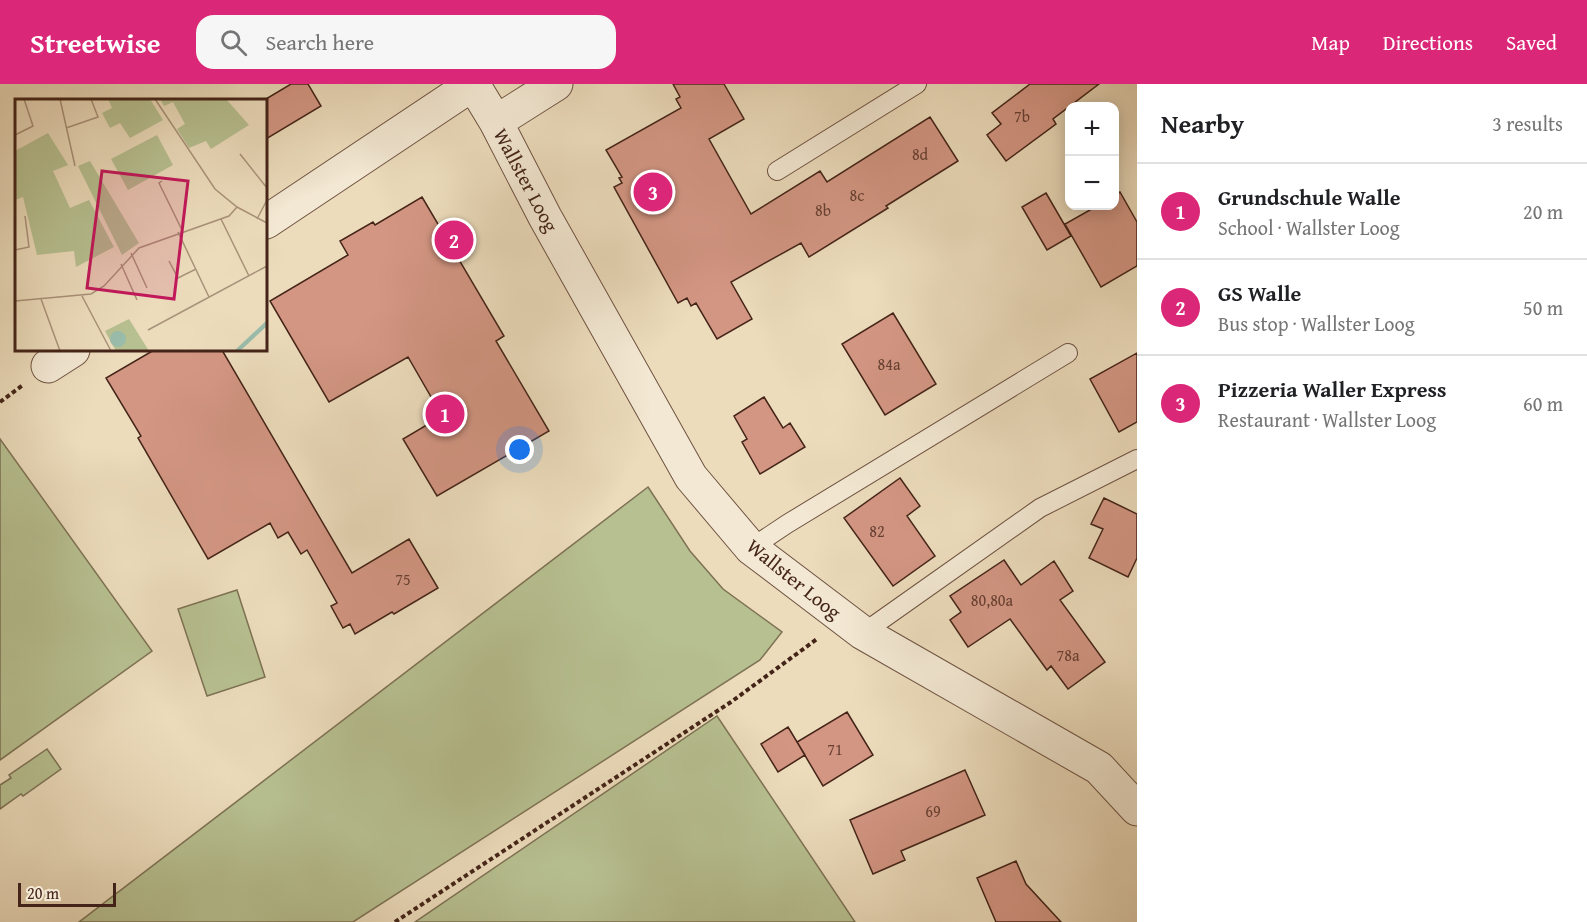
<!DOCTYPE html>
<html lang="en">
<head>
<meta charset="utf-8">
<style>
  body { margin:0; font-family:"Gentium Book Plus",serif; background:#f6f6f6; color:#202124 }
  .controls { position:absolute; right:18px; top:18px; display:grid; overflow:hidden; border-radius:12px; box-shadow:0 3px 15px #0003 }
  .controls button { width:54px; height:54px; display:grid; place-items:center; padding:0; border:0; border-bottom:2px solid #e0e0e0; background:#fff; color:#202124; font:30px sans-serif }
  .scale { position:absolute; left:18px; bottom:15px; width:98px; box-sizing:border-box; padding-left:6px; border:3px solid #442418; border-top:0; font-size:16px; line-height:21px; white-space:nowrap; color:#442418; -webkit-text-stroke:4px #f3e8d3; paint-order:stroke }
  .you { position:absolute; left:520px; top:366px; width:21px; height:21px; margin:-15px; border:4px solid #fff; border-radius:50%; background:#1a73e8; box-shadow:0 0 0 9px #1a73e833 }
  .badge { display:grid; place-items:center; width:39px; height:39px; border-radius:50%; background:#db2777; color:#fff; font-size:20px; font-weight:700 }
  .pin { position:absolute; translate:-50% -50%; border:3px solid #fff; box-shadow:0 2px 6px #0006 }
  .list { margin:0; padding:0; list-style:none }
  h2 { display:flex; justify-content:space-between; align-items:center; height:78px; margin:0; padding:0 24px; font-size:26px }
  h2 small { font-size:20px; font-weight:400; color:#757577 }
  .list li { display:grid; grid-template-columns:39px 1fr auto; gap:18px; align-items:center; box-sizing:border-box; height:96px; padding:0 24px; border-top:2px solid #e0e0e0 }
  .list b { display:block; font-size:22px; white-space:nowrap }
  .list p { margin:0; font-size:20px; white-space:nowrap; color:#757577 }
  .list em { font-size:20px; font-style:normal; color:#757577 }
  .icon { flex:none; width:33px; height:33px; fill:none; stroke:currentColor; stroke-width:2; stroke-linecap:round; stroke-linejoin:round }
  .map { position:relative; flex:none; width:1137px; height:838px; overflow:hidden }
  header { display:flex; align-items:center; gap:36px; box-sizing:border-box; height:84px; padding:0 30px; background:#db2777; color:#fff }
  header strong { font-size:28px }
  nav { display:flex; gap:33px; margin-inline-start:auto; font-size:21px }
  .search { width:420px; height:54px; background:#f6f6f6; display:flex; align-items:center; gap:15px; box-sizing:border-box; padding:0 21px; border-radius:18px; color:#757577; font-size:22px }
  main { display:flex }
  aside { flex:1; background:#fff }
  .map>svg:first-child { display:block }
  .green { fill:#b7c091; stroke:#7e7254; stroke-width:1.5 }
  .building { fill:#d39683; stroke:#442418; stroke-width:1.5 }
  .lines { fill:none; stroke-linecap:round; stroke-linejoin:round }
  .service-casing { stroke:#6e5241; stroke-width:20 }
  .minor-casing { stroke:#6e5241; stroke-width:35 }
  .path { stroke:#442418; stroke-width:4; stroke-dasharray:4.5 3; stroke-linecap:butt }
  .service { stroke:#f3e8d3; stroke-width:18 }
  .minor { stroke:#f3e8d3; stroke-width:33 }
  .labels { text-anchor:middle; stroke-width:5; stroke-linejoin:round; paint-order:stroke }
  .number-label { font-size:16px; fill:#684033 }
  .street-label { font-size:20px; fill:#442418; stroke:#f3e8d3 }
  .inset-road { fill:none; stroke:#a9927a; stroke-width:1.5 }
  .view { fill:#c2185b; fill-opacity:0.15; stroke:#c2185b; stroke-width:3 }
  .inset-edge { fill:none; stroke:#442418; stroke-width:3 }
</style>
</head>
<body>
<header>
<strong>Streetwise</strong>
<div class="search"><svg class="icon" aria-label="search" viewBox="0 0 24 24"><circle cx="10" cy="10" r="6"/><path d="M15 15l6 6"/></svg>Search here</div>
<nav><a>Map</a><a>Directions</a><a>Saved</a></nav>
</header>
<main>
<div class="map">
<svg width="1137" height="838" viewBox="0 0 1137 838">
  <rect width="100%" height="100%" fill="#ecdcbc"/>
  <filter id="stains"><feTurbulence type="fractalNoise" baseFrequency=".00333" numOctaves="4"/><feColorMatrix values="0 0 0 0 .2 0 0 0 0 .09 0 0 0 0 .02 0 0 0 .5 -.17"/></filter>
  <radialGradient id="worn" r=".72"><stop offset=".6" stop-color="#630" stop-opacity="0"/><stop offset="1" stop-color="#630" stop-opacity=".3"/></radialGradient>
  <path class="green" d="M 0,355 L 152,567 L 0,676 Z
    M 648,403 L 690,467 L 723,505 L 782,548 L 760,576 L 353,838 L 79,838 Z
    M 237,506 L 265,593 L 207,612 L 178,525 Z
    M 717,632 L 855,838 L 415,838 Z
    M 47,665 L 61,685 L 23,712 L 21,710 L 0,725 L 0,701 L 11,694 L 9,691 Z"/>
  <path class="building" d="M 291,0 L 308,0 L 321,22 L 266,55 L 266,15 Z
    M 673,0 L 724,0 L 744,35 L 709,55 L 751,130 L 820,87 L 827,98 L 930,33 L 958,77 L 886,122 L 888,124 L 809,173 L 801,159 L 731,198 L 752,235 L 717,255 L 696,219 L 691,222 L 687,214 L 678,219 L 614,103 L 622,99 L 619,94 L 622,93 L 606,66 L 681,24 L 676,15 L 680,13 Z
    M 1030,0 L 1099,0 L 1053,35 L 1056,40 L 1006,77 L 987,51 L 1001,40 L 992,29 Z
    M 1120,108 L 1137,138 L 1137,182 L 1101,203 L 1065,140 L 1097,122 L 1114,122 L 1114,111 Z
    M 1046,109 L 1071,152 L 1047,166 L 1022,123 Z
    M 422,113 L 504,252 L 496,257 L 549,347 L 437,412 L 403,355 L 442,332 L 408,273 L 329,318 L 270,217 L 348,171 L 340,157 L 373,138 L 375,141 Z
    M 893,229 L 936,300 L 885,331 L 842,260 Z
    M 154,266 L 222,266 L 352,489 L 409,455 L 438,504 L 394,530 L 392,528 L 355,550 L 350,540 L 343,544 L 331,522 L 337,519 L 307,466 L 301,470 L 288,448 L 278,454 L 270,439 L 208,475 L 138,354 L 141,352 L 106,294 Z
    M 1137,269 L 1137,338 L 1119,348 L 1090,295 Z
    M 764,313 L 783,344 L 790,339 L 805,363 L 760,390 L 742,358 L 747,355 L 734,332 Z
    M 900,394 L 920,422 L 907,432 L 935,472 L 893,502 L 844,434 Z
    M 1104,414 L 1137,430 L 1137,474 L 1128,493 L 1089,474 L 1103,445 L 1091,440 Z
    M 1004,476 L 1021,501 L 1054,477 L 1073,507 L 1060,516 L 1105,578 L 1068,605 L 1051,582 L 1047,586 L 1010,535 L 968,563 L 950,536 L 961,528 L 950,512 Z
    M 847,628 L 873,671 L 823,702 L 797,658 Z
    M 788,643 L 805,671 L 778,688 L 761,660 Z
    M 965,686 L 985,731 L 901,767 L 905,776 L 873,790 L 850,736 Z
    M 1016,777 L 1026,800 L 1061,838 L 996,838 L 977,794 Z"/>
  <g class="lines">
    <defs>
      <path id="service" d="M 777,87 L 917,0
        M 751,464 L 787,440 L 1068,269
        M 863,549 L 1040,424 L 1137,375"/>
      <path id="minor" d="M 473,0 L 496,38 L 545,133 L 691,393 L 751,464 L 863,549 L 1099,684 L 1137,725
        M 496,38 L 556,0
        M 266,138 L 473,0
        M 48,282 L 73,266"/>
    </defs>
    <use href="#service" class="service-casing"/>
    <use href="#minor" class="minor-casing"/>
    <path class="path" d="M 0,318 L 23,301
      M 395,838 L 731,618 L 817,555"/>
    <use href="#service" class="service"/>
    <use href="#minor" class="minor"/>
  </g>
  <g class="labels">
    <g class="number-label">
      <text x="1022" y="38">7b</text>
      <text x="920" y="76">8d</text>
      <text x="857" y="117">8c</text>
      <text x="823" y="132">8b</text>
      <text x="889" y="286">84a</text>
      <text x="877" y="453">82</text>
      <text x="403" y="501">75</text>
      <text x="992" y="522">80,80a</text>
      <text x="1068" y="577">78a</text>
      <text x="835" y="671">71</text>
      <text x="933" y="733">69</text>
    </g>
    <g class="street-label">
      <text transform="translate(526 96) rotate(62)" y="7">Wallster Loog</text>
      <text transform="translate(794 495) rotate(39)" y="7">Wallster Loog</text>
    </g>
  </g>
  <g transform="translate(15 15)">
    <rect width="252" height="252" fill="#ecdcbc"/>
    <path d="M 93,0 L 135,0 L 148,21 L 115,39 L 105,24 L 95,29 L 87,14 L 97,9 ZM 145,0 L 211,0 L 234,26 L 196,50 L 191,42 L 174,49 L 162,30 L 170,25 L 158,3 L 149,7 ZM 33,34 L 53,66 L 38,72 L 55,109 L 74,101 L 99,148 L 61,168 L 59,152 L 22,156 L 8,98 L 0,101 L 0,52 ZM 142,36 L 158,66 L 113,91 L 96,60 ZM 75,62 L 124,144 L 107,156 L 63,67 ZM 114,220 L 134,252 L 101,252 L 90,232 Z" fill="#b7c091"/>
    <path d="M 252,221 L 252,227 L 225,252 L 219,252 ZM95 240a8 8 0 1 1 16 0a8 8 0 1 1-16 0Z" fill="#9abcab"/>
    <path class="inset-road" d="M 45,0 L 60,67M 140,0 L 200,90 L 222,108 L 252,124M 51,29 L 83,18 L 76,0M 0,36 L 18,27 L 9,0M 225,55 L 252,89M 147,82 L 144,84 L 167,131M 206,120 L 234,177M 242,120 L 252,101M 163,133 L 194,198M 0,151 L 14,148 L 10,117M 116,154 L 132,189M 154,162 L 163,179 L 181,170M 106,165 L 122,201M 67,197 L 96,252M 26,200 L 45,252M 0,202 L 76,195 L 89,187 L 124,149 L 214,117 L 222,108M 133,231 L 252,167"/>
    <path class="view" d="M 87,72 L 173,82 L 159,200 L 72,189 Z"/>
    <rect width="252" height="252" class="inset-edge"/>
  </g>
  <rect width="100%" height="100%" filter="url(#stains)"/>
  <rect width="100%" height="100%" fill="url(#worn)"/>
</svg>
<div class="controls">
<button>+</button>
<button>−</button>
</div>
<div class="scale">20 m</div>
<div class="you"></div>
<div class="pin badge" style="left:445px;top:330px">1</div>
<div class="pin badge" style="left:454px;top:156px">2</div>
<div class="pin badge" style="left:653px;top:108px">3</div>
</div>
<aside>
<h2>Nearby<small>3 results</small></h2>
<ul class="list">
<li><span class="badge">1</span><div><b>Grundschule Walle</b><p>School · Wallster Loog</p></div><em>20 m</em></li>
<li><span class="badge">2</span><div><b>GS Walle</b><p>Bus stop · Wallster Loog</p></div><em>50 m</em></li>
<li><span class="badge">3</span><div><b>Pizzeria Waller Express</b><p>Restaurant · Wallster Loog</p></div><em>60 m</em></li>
</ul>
</aside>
</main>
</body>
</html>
